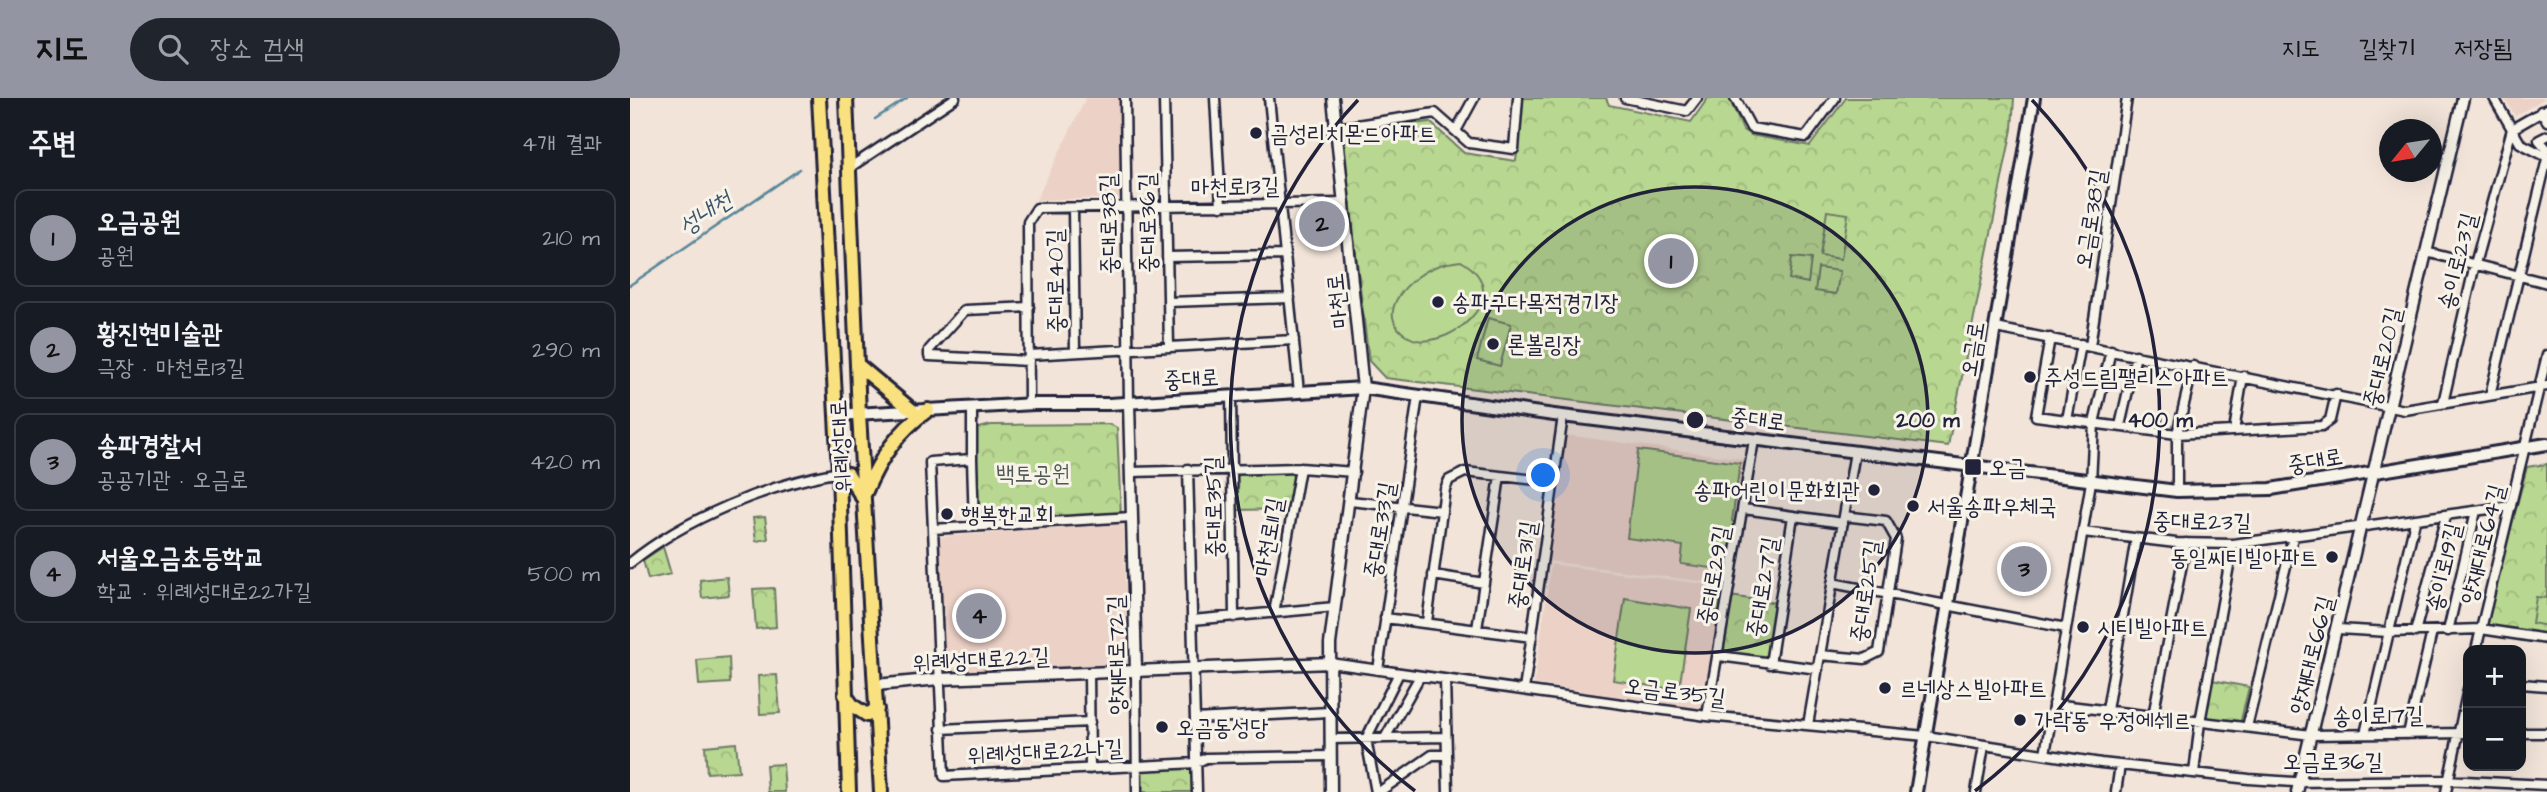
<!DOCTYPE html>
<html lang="ko">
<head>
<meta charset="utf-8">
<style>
  body { margin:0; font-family:"Architects Daughter","Poor Story",sans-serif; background:#20242c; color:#f1f3f6 }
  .controls { position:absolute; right:21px; bottom:21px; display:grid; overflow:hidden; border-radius:14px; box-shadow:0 7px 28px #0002 }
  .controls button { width:63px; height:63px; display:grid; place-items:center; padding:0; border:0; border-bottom:2px solid #363941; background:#171b24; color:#f1f3f6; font:35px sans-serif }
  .compass { position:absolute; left:1749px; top:21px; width:63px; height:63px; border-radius:50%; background:#171b24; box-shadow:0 7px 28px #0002; rotate:240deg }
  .you { position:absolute; left:914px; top:378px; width:24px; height:24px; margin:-18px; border:5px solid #fff; border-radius:50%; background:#1a73e8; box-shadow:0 0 0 10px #1a73e833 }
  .badge { display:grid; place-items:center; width:46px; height:46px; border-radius:50%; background:#9495a2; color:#111; font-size:23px; font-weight:700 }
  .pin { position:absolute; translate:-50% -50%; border:4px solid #fff; box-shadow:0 2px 7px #0006 }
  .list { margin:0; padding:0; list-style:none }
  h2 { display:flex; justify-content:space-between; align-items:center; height:91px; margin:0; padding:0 28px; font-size:30px }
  h2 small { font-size:23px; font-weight:400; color:#9ea1a6 }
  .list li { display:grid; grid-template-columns:46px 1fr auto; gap:21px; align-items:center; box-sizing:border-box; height:98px; margin:0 14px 14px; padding:0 14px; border:2px solid #363941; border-radius:14px }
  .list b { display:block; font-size:26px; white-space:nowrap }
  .list p { margin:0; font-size:23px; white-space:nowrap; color:#9ea1a6 }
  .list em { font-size:23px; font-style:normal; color:#9ea1a6 }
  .icon { flex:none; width:38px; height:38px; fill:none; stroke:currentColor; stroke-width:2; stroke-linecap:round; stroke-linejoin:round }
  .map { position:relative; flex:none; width:1917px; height:694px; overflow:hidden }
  header { display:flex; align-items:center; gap:42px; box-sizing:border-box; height:98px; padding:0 35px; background:#9495a2; color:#111 }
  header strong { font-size:33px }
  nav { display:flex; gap:38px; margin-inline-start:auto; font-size:24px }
  .search { width:490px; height:63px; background:#20242c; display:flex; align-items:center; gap:18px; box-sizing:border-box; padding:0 24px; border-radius:38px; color:#9ea1a6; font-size:26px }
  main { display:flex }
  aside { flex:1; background:#171b24 }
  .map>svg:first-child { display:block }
  .built { fill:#ecd1c6 }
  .park { fill:url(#park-crowns); stroke:#6d7c66; stroke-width:2 }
  .pitch { fill:#b8d790; stroke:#6d7c66; stroke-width:2 }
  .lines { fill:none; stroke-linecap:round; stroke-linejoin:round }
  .stream { stroke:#578699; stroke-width:2.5 }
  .minor-casing { stroke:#22223b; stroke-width:13 }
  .tertiary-casing { stroke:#22223b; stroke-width:15 }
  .secondary-casing { stroke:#22223b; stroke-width:16 }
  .primary-casing { stroke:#22223b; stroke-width:18 }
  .minor { stroke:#f7f3e8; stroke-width:8 }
  .tertiary { stroke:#f7f3e8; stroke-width:10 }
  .secondary { stroke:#f7f3e8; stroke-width:10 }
  .primary { stroke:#fae180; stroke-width:12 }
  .ring { fill:none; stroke:#22223b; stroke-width:3.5 }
  .poi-dot { fill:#22223b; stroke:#f7f3e8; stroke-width:2.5 }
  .labels { text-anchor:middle; stroke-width:6; stroke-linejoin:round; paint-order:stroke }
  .poi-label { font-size:23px; fill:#22223b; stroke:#f7f3e8; text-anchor:start }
  .street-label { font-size:23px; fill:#22223b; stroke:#f7f3e8 }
  .park-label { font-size:23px; fill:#4f5854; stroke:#f7f3e8 }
  .water-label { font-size:24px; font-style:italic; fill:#3c546a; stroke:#f7f3e8 }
  .centre { fill:#22223b; stroke:#f7f3e8; stroke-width:3.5 }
  .ring-label { font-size:21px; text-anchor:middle; font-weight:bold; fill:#22223b; stroke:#f7f3e8; stroke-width:6; stroke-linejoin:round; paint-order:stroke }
</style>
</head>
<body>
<header>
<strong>지도</strong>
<div class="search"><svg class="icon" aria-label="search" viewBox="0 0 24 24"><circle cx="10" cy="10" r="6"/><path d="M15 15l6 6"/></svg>장소 검색</div>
<nav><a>지도</a><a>길찾기</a><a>저장됨</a></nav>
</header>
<main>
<aside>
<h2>주변<small>4개 결과</small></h2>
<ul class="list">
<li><span class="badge">1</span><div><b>오금공원</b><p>공원</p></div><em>210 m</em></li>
<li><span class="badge">2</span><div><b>황진현미술관</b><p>극장 · 마천로13길</p></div><em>290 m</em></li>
<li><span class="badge">3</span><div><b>송파경찰서</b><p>공공기관 · 오금로</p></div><em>420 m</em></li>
<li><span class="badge">4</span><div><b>서울오금초등학교</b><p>학교 · 위례성대로22가길</p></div><em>500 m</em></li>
</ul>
</aside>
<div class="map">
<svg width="1917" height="694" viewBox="0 0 1917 694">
  <defs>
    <pattern id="park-crowns" width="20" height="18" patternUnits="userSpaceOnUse" patternTransform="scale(1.75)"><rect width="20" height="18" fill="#b8d790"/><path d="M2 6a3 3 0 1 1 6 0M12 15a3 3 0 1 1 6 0" fill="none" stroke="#9eb87d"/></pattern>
  </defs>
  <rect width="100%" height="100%" fill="#f2e4d9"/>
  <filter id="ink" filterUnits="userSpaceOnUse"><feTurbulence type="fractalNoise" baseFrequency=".0143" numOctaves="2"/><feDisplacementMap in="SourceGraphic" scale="14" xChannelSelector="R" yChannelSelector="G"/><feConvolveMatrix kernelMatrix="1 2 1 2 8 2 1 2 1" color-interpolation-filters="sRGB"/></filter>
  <g filter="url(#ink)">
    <path class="built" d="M 456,0 L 489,0 L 490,100 L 406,102 Z
      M 1874,0 L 1915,0 L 1885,18 Z
      M 935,337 L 1114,361 L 1098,487 L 918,463 Z
      M 493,426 L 498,569 L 315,576 L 308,439 Z
      M 921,466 L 1097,489 L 1075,611 L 904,586 Z"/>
    <path class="park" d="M 893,0 L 976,0 L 979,7 L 1061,24 L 1078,0 L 1099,0 L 1113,32 L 1121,37 L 1180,48 L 1216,0 L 1384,0 L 1382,31 L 1318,348 L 755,280 L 739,263 L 711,33 L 800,24 L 834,55 L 886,63 Z
      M 480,326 L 487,330 L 491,418 L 347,426 L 345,331 L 361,327 Z
      M 1917,366 L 1917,537 L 1855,528 L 1897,369 Z
      M 603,373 L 660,373 L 664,380 L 659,411 L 604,412 Z
      M 135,419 L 138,441 L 126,443 L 123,420 Z
      M 33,449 L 41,476 L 18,481 L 13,462 Z
      M 97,479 L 99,497 L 72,500 L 70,482 Z
      M 144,490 L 146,529 L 126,531 L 123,491 Z
      M 1100,498 L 1147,505 L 1138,563 L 1092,556 Z
      M 99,559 L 100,585 L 69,587 L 67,562 Z
      M 147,577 L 150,615 L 130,616 L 128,578 Z
      M 1582,582 L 1619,589 L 1610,626 L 1574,621 Z
      M 106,645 L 109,673 L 77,675 L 75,648 Z
      M 566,665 L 567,694 L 508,694 L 506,667 Z
      M 153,666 L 155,694 L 138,694 L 136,667 Z"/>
    <path class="pitch" d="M 1197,113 L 1218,116 L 1211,161 L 1190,158 Z
      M 1162,159 L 1181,161 L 1178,185 L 1159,181 Z
      M 831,163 C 892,198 811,258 779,239 C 739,216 782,176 810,167 C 816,165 824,164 831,163 Z
      M 1188,170 L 1210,173 L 1206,196 L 1185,193 Z
      M 858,220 L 881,226 L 870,268 L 847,262 Z
      M 1008,352 L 1110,365 L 1102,423 L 1105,425 L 1096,472 L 1051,466 L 1053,448 L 997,440 Z
      M 1083,491 L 1094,493 L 1090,514 L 1079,513 Z
      M 1906,499 L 1917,500 L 1917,528 L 1902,525 Z
      M 995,500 L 1061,511 L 1049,592 L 983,582 Z"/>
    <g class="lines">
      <path class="stream" d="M 245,21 L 277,0
        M 0,187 L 170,71"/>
      <defs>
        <path id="minor" d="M 495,0 L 499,305
          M 534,0 L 539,249
          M 585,0 L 591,108
          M 639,0 L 669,294
          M 995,0 L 1057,13 L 1067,0
          M 1105,0 L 1121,30 L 1176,39 L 1205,0
          M 1864,0 L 1890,45 L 1917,59
          M 1911,13 L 1917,23
          M 707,30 L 805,15 L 839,45 L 884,51 L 888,0
          M 826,33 L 844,0
          M 1917,38 L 1909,42 L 1917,51
          M 219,70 L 325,0
          M 443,110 L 445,254
          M 1796,154 L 1917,185
          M 537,159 L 655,157
          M 538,204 L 660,200
          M 399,209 L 335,212 L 299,252 L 299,258 L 399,263
          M 1366,230 L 1775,312 L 1917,288
          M 1420,240 L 1406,318 L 1547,336 L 1692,328 L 1700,322 L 1706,296
          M 1460,248 L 1497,0
          M 399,257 L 664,242
          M 1860,297 L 1917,61
          M 601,299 L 604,519
          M 1813,305 L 1845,166 L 1882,31 L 1917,11
          M 399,306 L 398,124 L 407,110 L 715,105
          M 342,309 L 342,361 L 300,364 L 314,678 L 566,665 L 576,660 L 701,658
          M 1437,322 L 1451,246
          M 1490,328 L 1506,257
          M 1604,333 L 1613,278
          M 342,361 L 344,428
          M 558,371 L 567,694
          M 501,374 L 670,370 L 724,374
          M 1547,393 L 1547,336 L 1563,268
          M 720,403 L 812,413
          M 1114,411 L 1213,425
          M 303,431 L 502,419
          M 1453,434 L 1546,445 L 1603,446 L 1881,408
          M 0,465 C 55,420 140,386 209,374
          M 803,477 L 854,485
          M 1202,485 L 1436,530
          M 644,515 L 670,370
          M 755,520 L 902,539
          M 562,522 L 705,509
          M 797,524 L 815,391 L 819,382 L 835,374 L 924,384
          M 847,531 L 870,378
          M 1708,531 L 1759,534 L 1851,531 L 1917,541
          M 1818,533 L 1846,413
          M 1785,534 L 1816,418
          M 1846,552 L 1917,257
          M 1190,557 L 1235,561 L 1249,554 L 1266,441 L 1256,423 L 1214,418
          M 1089,558 L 1188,571
          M 700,565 L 1077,618 L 1296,638 L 1471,665 L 1619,681 L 1664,684 L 1814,682 L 1917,687
          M 1140,566 L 1163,418
          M 748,572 L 788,298
          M 506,573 L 507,694
          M 459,575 L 460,671
          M 815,581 L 818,694
          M 1891,586 L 1917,588
          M 894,592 L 933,318
          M 1423,606 L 1681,637 L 1838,635
          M 1477,612 L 1506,440
          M 1077,618 L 1124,342
          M 1523,618 L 1556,445
          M 565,621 L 700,614
          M 1178,627 L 1225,354
          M 1617,629 L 1663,439
          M 311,631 L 460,624
          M 1891,635 L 1917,635
          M 1735,636 L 1785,423
          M 1778,636 L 1802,534
          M 755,640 L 790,578
          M 700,641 L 816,639
          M 1415,656 L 1461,384 L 1464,325 L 1481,252
          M 1564,675 L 1570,624 L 1603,446
          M 746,694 L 736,641 L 769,575
          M 749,694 L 802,657 L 817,657
          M 1346,694 L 1354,648
          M 1486,694 L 1490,667
          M 1816,694 L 1838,591"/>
        <path id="tertiary" d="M 499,305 L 506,573
          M 246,587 L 309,581 L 700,565
          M 701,694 L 700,546 L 733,290 L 703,0
          M 1667,694 L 1833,0"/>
        <path id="secondary" d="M 206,317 L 404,306 L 479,306 L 733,290 L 924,317 L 1547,393 L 1641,391 L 1917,346
          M 1286,694 L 1404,0"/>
        <path id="primary" d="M 189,0 L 209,374 L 219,694
          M 216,0 L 229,316 L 251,694
          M 228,267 L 283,313
          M 209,374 L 218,376 L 232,399
          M 235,395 C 250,360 267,334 298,312
          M 215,597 L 223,608 L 237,617 L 247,611"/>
      </defs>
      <use href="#minor" class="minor-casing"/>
      <use href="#tertiary" class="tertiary-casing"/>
      <use href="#secondary" class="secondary-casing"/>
      <use href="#primary" class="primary-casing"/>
      <use href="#minor" class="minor"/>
      <use href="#tertiary" class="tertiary"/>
      <use href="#secondary" class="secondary"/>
      <use href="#primary" class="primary"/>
    </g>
  </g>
  <circle cx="1065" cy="322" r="233" fill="#22223b" fill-opacity=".12"/>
  <g class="ring">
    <circle cx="1065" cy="322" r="233"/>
    <path d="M785 693A465 465 0 0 1 728 2M1402 2A465 465 0 0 1 1345 693"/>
  </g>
  <g class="poi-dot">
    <circle cx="626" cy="35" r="7"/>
    <circle cx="808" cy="204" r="7"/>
    <circle cx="863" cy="246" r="7"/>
    <circle cx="1400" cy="279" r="7"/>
    <rect x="1334" y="360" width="18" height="18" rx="3.5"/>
    <circle cx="1244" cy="392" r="7"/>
    <circle cx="1283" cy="408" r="7"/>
    <circle cx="317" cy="416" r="7"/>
    <circle cx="1702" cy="459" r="7"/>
    <circle cx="1453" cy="529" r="7"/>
    <circle cx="1255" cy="590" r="7"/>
    <circle cx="1390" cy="622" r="7"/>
    <circle cx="532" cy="629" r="7"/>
  </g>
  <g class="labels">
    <g class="poi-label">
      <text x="640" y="43">금성리치몬드아파트</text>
      <text x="822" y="212">송파구다목적경기장</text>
      <text x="877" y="254">론볼링장</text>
      <text x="1414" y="287">주성드림팰리스아파트</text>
      <text x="1359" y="377">오금</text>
      <text x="1230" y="400" text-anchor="end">송파어린이문화회관</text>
      <text x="1297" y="416">서울송파우체국</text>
      <text x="331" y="424">행복한교회</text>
      <text x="1688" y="467" text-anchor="end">동일씨티빌아파트</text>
      <text x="1467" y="537">시티빌아파트</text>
      <text x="1269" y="598">르네상스빌아파트</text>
      <text x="1404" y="630">가락동 우정에쉐르</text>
      <text x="546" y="637">오금동성당</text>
    </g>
    <g class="street-label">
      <text transform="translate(605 88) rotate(-1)" y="8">마천로13길</text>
      <text transform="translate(1460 121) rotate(-81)" y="8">오금로38길</text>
      <text transform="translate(517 125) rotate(-91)" y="8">중대로36길</text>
      <text transform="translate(478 126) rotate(-91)" y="8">중대로38길</text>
      <text transform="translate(1827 163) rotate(-76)" y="8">송이로23길</text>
      <text transform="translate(425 183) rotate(-91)" y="8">중대로40길</text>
      <text transform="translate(707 203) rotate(-96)" y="8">마천로</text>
      <text transform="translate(1342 251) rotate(-81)" y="8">오금로</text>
      <text transform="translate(1752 259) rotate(-77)" y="8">중대로20길</text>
      <text transform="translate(561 280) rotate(-3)" y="8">중대로</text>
      <text transform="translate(1128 321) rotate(7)" y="8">중대로</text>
      <text transform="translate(210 348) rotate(-93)" y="8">위례성대로</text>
      <text transform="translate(1685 362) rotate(-10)" y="8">중대로</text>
      <text transform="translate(583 409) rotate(-91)" y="8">중대로35길</text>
      <text transform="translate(1572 423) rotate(1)" y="8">중대로23길</text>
      <text transform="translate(749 432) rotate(-81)" y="8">중대로33길</text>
      <text transform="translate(638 439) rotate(-80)" y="8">마천로11길</text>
      <text transform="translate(1852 446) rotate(-76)" y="8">양재대로64길</text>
      <text transform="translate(892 467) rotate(-82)" y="8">중대로31길</text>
      <text transform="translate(1813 469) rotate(-77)" y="8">송이로19길</text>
      <text transform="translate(1083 477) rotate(-80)" y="8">중대로29길</text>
      <text transform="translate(1132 489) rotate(-81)" y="8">중대로27길</text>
      <text transform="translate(1235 493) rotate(-82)" y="8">중대로25길</text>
      <text transform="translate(486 557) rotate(-91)" y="8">양재대로72길</text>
      <text transform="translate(1681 557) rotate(-76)" y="8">양재대로66길</text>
      <text transform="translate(351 561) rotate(-3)" y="8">위례성대로22길</text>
      <text transform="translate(1045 593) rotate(7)" y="8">오금로35길</text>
      <text transform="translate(1748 617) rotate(-1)" y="8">송이로17길</text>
      <text transform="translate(415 653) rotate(-3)" y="8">위례성대로22나길</text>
      <text x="1703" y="671">오금로36길</text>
    </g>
    <g class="park-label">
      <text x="403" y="383">백토공원</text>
    </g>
    <g class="water-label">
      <text transform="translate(75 115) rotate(-34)" y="8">성내천</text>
    </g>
  </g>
  <circle cx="1065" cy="322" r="10" class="centre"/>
  <g class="ring-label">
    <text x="1298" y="329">200 m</text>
    <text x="1530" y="329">400 m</text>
  </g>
</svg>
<div class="controls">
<button>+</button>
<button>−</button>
</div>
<svg class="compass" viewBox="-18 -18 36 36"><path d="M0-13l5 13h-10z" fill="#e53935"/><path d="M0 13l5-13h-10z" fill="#9ea1a6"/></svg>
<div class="you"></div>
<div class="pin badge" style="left:1041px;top:163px">1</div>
<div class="pin badge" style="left:692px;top:126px">2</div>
<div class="pin badge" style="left:1394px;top:471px">3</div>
<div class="pin badge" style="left:349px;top:518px">4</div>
</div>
</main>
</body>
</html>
